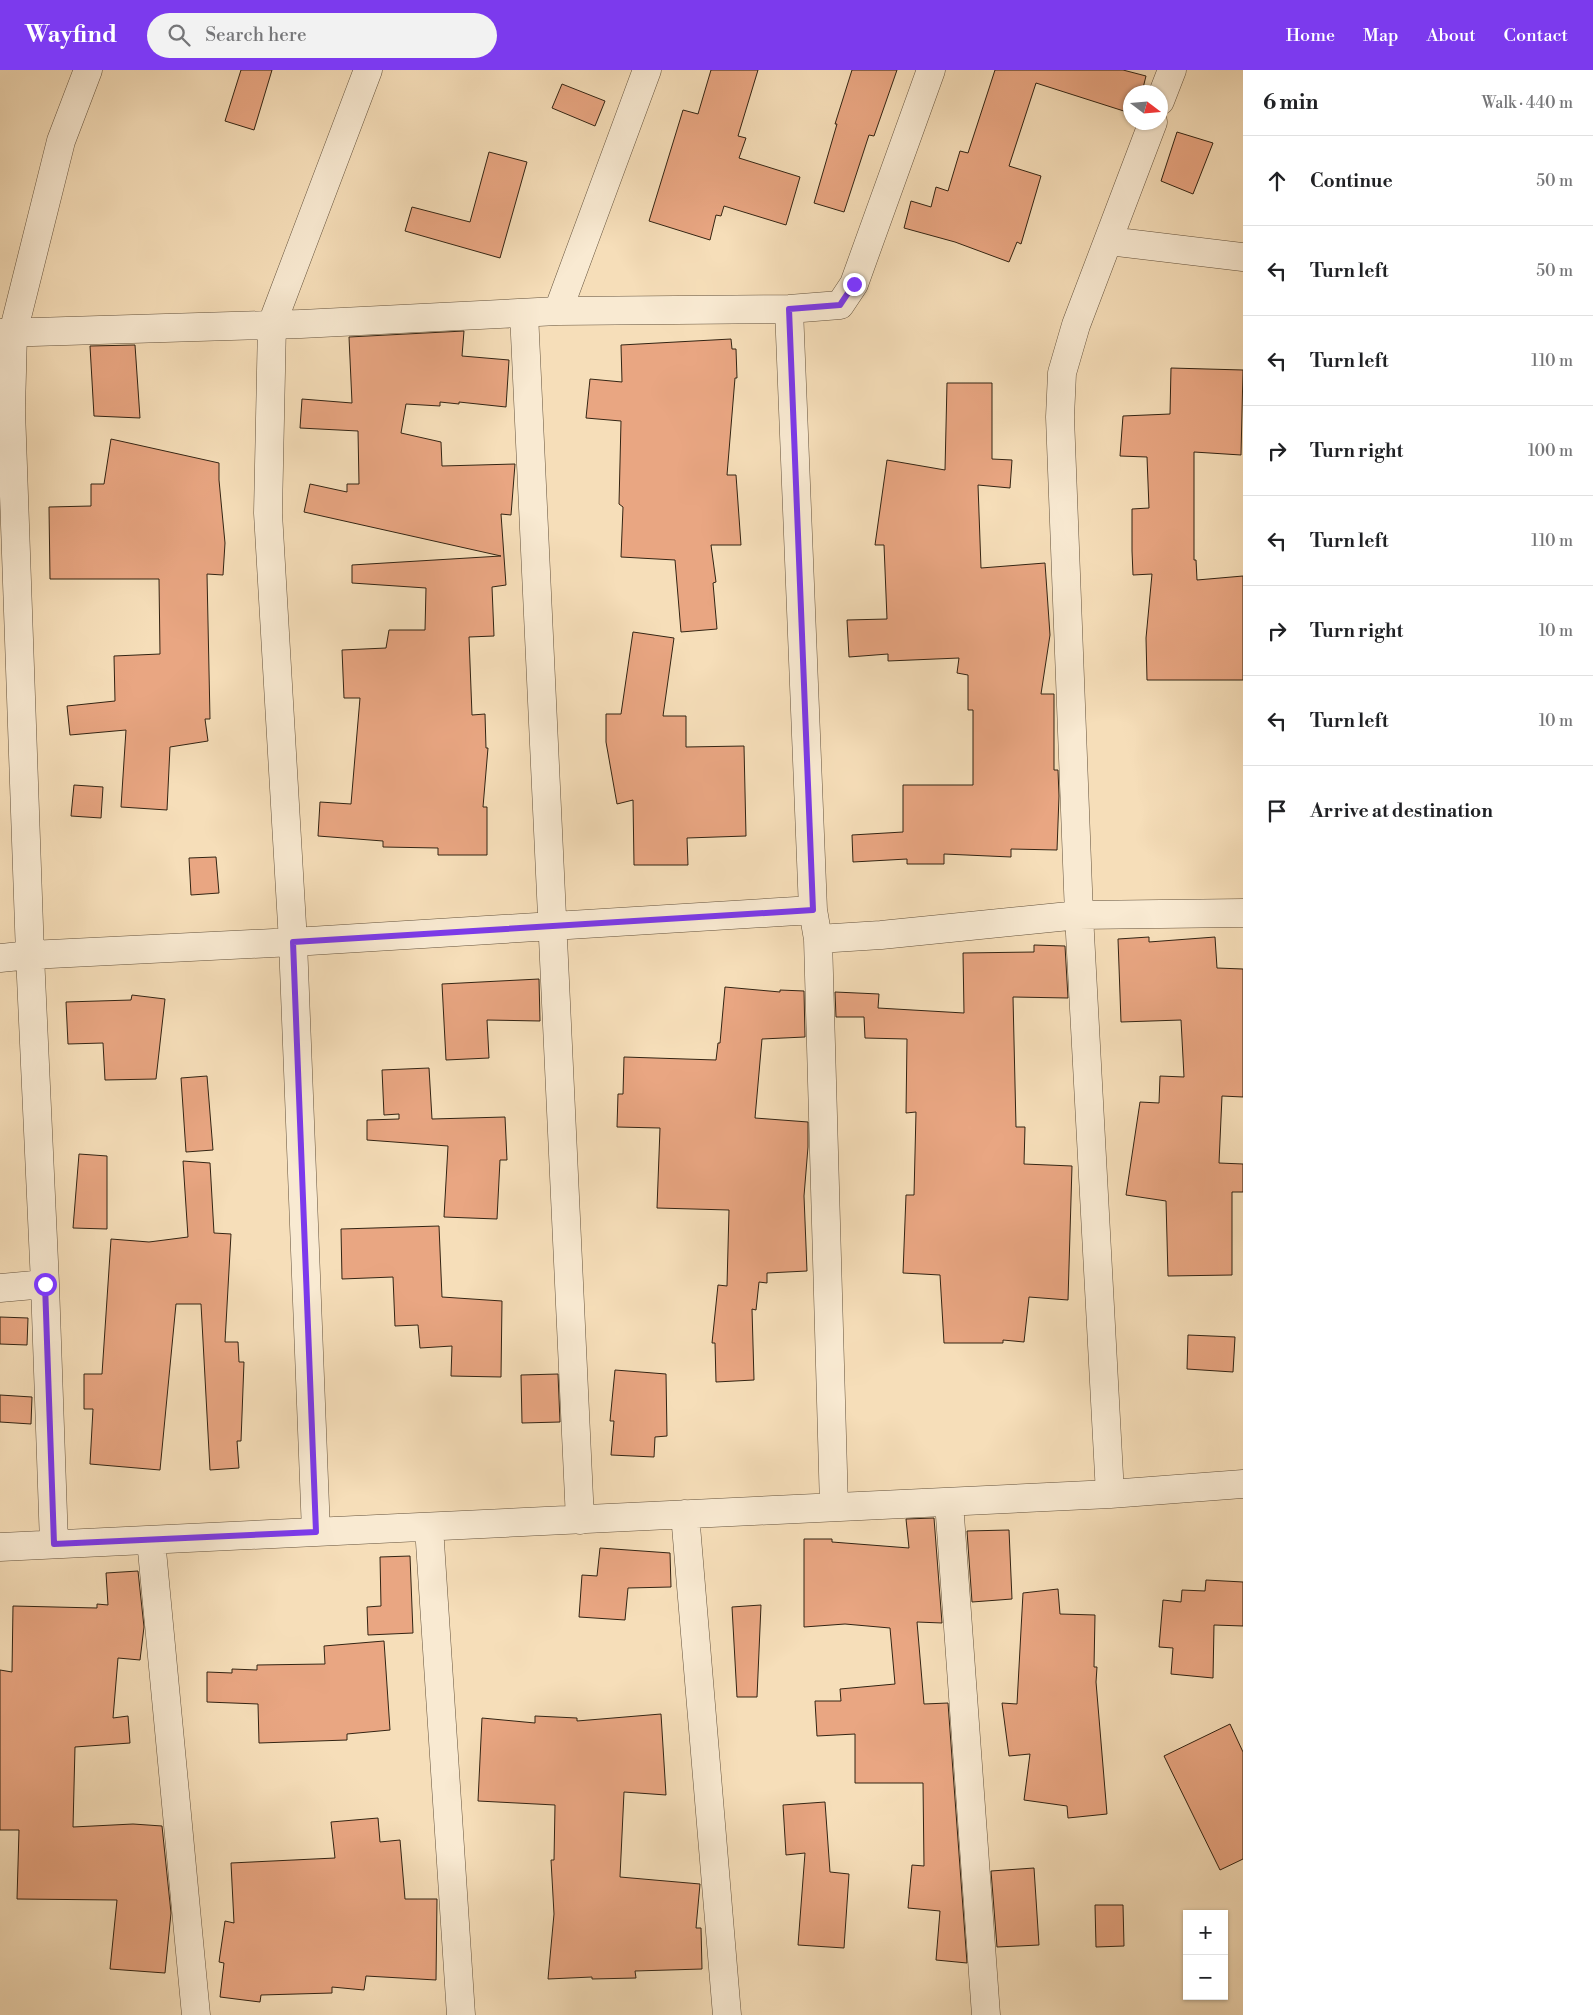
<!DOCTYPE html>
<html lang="en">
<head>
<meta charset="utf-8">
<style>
  body { margin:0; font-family:"Libre Bodoni",serif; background:#f2f2f2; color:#202124 }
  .controls { position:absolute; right:15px; bottom:15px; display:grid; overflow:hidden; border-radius:0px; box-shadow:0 1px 4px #0004 }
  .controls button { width:45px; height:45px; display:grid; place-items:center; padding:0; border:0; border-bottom:1px solid #e0e0e0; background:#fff; color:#202124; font:25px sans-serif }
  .compass { position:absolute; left:1123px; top:15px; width:45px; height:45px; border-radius:50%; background:#fff; box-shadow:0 1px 4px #0004; rotate:106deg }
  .stop { position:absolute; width:15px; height:15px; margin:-11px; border:4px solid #7c3aed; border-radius:50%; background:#fff }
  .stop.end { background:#7c3aed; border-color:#fff; box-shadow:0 1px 5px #0008 }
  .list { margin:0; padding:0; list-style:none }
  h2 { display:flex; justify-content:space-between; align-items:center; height:65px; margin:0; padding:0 20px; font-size:21px }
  h2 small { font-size:16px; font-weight:400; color:#757577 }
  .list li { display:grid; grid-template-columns:32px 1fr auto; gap:15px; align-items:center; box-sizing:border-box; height:90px; padding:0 20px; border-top:1px solid #e0e0e0 }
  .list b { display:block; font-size:19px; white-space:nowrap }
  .list em { font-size:16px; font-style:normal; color:#757577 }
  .icon { flex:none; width:28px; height:28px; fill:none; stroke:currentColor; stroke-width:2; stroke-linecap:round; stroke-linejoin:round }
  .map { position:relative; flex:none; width:1243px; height:1945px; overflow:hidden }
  header { display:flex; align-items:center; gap:30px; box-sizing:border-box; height:70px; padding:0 25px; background:#7c3aed; color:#fff }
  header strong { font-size:24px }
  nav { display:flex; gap:28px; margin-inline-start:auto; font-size:18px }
  .search { width:350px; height:45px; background:#f2f2f2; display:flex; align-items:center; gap:12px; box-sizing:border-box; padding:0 18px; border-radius:28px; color:#757577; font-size:19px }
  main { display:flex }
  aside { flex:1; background:#fff }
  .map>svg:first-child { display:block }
  .building { fill:#e9a682; stroke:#332413 }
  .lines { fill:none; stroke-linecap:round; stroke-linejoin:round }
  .minor-casing { stroke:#64523c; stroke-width:29 }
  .minor { stroke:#f9ead2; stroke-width:28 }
  .route { stroke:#7c3aed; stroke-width:6 }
</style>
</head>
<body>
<header>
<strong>Wayfind</strong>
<div class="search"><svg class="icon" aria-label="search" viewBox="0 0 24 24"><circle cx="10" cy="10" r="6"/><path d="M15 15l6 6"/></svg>Search here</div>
<nav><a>Home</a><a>Map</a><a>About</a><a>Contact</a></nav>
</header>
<main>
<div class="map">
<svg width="1243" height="1945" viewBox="0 0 1243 1945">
  <rect width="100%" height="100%" fill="#f6deb9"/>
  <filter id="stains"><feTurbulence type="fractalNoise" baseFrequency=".004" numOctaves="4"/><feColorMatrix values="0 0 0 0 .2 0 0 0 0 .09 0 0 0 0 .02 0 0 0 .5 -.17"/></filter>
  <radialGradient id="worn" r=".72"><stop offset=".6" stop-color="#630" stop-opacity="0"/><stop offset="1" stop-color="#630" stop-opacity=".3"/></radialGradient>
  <path class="building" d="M 241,0 L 272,0 L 254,60 L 225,51 Z
    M 711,0 L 758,0 L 738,66 L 746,68 L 739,88 L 800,107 L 786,155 L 724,136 L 721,146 L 716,145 L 710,170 L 649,151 L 683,40 L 698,44 Z
    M 852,0 L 897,0 L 874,66 L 869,65 L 844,142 L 814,133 L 837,54 L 835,54 Z
    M 995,0 L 1123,0 L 1146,6 L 1142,22 L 1130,22 L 1130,43 L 1036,13 L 1009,96 L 1041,106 L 1021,174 L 1017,172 L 1009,192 L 955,172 L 904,158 L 911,131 L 931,137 L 936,117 L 948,121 L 960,81 L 968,83 Z
    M 562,14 L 605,31 L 595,56 L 552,38 Z
    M 1177,62 L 1213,73 L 1193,124 L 1161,111 Z
    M 489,82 L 527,92 L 500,188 L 405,161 L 412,137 L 470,152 Z
    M 464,261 L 462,286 L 509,290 L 506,337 L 459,332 L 459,334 L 440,332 L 440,336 L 406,334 L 401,363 L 441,372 L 442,396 L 515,394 L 511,445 L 501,444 L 506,515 L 492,517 L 494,566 L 469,567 L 472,645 L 485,644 L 486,678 L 488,678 L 483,737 L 487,737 L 487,785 L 438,785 L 438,778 L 383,777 L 383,771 L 318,766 L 320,732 L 351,734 L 360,628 L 344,628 L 342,580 L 386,578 L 389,560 L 425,560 L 426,518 L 352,513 L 352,495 L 501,486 L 304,442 L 310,414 L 347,422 L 347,414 L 359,414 L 358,361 L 300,358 L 302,329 L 352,333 L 349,267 Z
    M 731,269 L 732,279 L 736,279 L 737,308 L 735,308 L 727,405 L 736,405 L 741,475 L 711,475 L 716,512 L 713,513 L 717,559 L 681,562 L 675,490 L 621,487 L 623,437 L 619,434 L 621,351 L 586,348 L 590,309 L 622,312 L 621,275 Z
    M 135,275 L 140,348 L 94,346 L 90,276 Z
    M 1171,298 L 1243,300 L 1241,385 L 1194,382 L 1194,490 L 1196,490 L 1197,510 L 1243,506 L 1243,610 L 1147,610 L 1146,568 L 1152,504 L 1133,505 L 1132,481 L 1132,439 L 1149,438 L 1147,387 L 1120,386 L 1123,346 L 1170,344 Z
    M 947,313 L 992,313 L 992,389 L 1012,390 L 1010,418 L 978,415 L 981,498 L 1045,493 L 1050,565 L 1041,624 L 1054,624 L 1054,700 L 1058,700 L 1059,726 L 1057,780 L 1011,779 L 1011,787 L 944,784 L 944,794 L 907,794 L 907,789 L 853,792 L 852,765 L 903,762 L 903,715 L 973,715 L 973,640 L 968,640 L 968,605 L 957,603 L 959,588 L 888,591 L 888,584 L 849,587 L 847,550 L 887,549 L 884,475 L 875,475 L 887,390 L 945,400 Z
    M 111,369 L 219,393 L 219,410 L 225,473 L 223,505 L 207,504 L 210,649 L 205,649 L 208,671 L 170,677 L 167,740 L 121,737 L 126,660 L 70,665 L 67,636 L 115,631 L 114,586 L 160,584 L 159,509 L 50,509 L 49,437 L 91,436 L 91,414 L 104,414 Z
    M 633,562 L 674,568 L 663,646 L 686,646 L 686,677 L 744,676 L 746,766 L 687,768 L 688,795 L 634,795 L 633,730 L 617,734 L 606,672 L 606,644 L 621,644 Z
    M 74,715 L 103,717 L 101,748 L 71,746 Z
    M 216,787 L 219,823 L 191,825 L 189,788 Z
    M 1149,867 L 1149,872 L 1215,867 L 1217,898 L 1243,899 L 1243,1027 L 1222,1026 L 1219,1093 L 1243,1094 L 1243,1122 L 1232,1122 L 1232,1205 L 1168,1206 L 1166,1131 L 1126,1125 L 1140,1032 L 1159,1033 L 1160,1006 L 1184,1007 L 1181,950 L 1121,952 L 1118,869 Z
    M 1034,875 L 1065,876 L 1068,928 L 1013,927 L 1016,1057 L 1025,1057 L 1024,1094 L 1072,1096 L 1068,1230 L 1029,1227 L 1024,1272 L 1003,1270 L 1003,1273 L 944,1273 L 940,1205 L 903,1203 L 906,1125 L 914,1125 L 916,1042 L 906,1043 L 907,969 L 865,968 L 864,947 L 836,947 L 835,922 L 879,924 L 878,938 L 964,943 L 963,883 L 1034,882 Z
    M 539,909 L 540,951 L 487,950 L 489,988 L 446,990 L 442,914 Z
    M 725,917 L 780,922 L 780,920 L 804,921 L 805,967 L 762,969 L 755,1048 L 808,1052 L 808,1077 L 804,1126 L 807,1201 L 767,1203 L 767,1213 L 759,1212 L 756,1240 L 752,1239 L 754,1310 L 716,1312 L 715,1273 L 712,1273 L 718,1215 L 727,1216 L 729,1140 L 657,1138 L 660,1058 L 617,1057 L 618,1024 L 623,1024 L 624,987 L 716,990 L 718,973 L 720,973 Z
    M 132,925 L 165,929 L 156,1009 L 105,1010 L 103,973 L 68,974 L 66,932 L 131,930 Z
    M 429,998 L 432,1049 L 505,1047 L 507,1090 L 500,1090 L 497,1149 L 444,1147 L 448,1076 L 367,1070 L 367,1050 L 399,1049 L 399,1044 L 384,1045 L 382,1000 Z
    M 207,1006 L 213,1080 L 186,1082 L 181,1008 Z
    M 79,1084 L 107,1086 L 107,1159 L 73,1158 Z
    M 183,1091 L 210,1093 L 214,1163 L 231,1164 L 225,1272 L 238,1272 L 239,1292 L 244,1292 L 241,1371 L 237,1371 L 239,1398 L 210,1400 L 201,1234 L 176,1234 L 160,1400 L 90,1394 L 93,1339 L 84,1339 L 84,1304 L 102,1304 L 111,1169 L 149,1172 L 188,1167 Z
    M 439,1156 L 442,1227 L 502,1231 L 501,1307 L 451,1306 L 452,1276 L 420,1278 L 418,1255 L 395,1256 L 393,1207 L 342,1209 L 341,1159 Z
    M 0,1247 L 28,1248 L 27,1275 L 0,1274 Z
    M 1188,1265 L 1235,1267 L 1233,1302 L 1187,1299 Z
    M 615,1300 L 666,1304 L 667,1366 L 655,1367 L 654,1387 L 611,1385 L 614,1351 L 610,1351 Z
    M 558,1304 L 560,1352 L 522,1353 L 521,1305 Z
    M 0,1325 L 32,1327 L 31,1354 L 0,1352 Z
    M 934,1448 L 942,1553 L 917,1552 L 924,1634 L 948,1633 L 967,1893 L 936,1890 L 940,1841 L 908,1838 L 912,1795 L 924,1796 L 923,1713 L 855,1713 L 855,1664 L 817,1666 L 815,1631 L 841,1631 L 840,1619 L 895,1614 L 890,1558 L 845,1554 L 804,1557 L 804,1469 L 832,1469 L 832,1472 L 909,1478 L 906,1449 Z
    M 1009,1460 L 1012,1529 L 972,1532 L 967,1461 Z
    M 600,1478 L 670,1483 L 671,1517 L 628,1518 L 625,1550 L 579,1547 L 582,1505 L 597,1506 Z
    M 410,1486 L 413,1563 L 368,1565 L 367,1537 L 381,1536 L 380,1487 Z
    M 138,1501 L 144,1557 L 140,1590 L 118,1588 L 113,1648 L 128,1646 L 130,1673 L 75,1677 L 73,1757 L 133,1754 L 162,1756 L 171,1843 L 165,1903 L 110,1899 L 117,1830 L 17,1829 L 19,1760 L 0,1760 L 0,1600 L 12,1602 L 13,1536 L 97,1538 L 97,1534 L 108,1535 L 106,1503 Z
    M 1206,1510 L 1243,1512 L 1243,1556 L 1214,1555 L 1213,1608 L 1171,1604 L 1173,1578 L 1159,1577 L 1163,1530 L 1181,1532 L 1182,1520 L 1205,1521 Z
    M 1058,1519 L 1060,1544 L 1095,1545 L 1094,1597 L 1097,1597 L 1096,1612 L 1107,1744 L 1068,1748 L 1067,1736 L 1024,1730 L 1030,1684 L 1009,1686 L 1002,1633 L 1017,1634 L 1023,1523 Z
    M 761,1535 L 757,1627 L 737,1627 L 732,1537 Z
    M 384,1571 L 390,1660 L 347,1664 L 347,1670 L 259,1673 L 258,1634 L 207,1632 L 207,1602 L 232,1603 L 232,1599 L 257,1600 L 257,1595 L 325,1594 L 324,1576 Z
    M 661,1644 L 666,1725 L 624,1722 L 620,1807 L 700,1814 L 696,1858 L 701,1858 L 702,1899 L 635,1901 L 636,1908 L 592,1909 L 592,1907 L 548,1909 L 554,1844 L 551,1790 L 554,1790 L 555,1735 L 478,1731 L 482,1648 L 535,1653 L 535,1646 L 577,1648 L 577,1651 Z
    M 1230,1654 L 1243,1682 L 1243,1789 L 1220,1800 L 1164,1686 Z
    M 825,1732 L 830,1802 L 849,1804 L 844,1878 L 798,1875 L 805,1783 L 786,1785 L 783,1735 Z
    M 378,1748 L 380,1772 L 400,1770 L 405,1829 L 437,1829 L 436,1910 L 366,1906 L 364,1920 L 332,1917 L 332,1923 L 261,1925 L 260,1932 L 220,1927 L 224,1893 L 219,1892 L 225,1851 L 234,1853 L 231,1793 L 335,1788 L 331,1752 Z
    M 1034,1798 L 1039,1875 L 997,1877 L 991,1801 Z
    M 1095,1835 L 1123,1835 L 1124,1876 L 1096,1877 Z"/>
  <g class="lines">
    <defs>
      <path id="minor" d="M 1160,31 L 1172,0
        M 1109,171 L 1243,187
        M 789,239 L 813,840 L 818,869 L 834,1437
        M 558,241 L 647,0
        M 524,243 L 580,1450
        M 0,263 L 301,254 L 558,241 L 789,239 L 840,235 L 854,214 L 931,0
        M 818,869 L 881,865 L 1079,845 L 1243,843
        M 0,888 L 30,885 L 293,872 L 813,840
        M 0,1218 L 45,1214
        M 1110,1424 L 1079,845 L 1060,347 L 1062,303 L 1076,255 L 1153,52
        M 949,1432 L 986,1945
        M 685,1444 L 727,1945
        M 429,1457 L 461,1945
        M 316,1462 L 293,872 L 268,443 L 272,254 L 368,0
        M 151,1470 L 196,1945
        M 54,1474 L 45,1214 L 30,885 L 11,340 L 13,263 L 61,71 L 88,0
        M 0,1477 L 1110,1424 L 1243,1414"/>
    </defs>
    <use href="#minor" class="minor-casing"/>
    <use href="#minor" class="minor"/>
  </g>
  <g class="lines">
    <path class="route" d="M 45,1214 L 54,1474 L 316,1462 L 293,872 L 813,840 L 789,239 L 840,235 L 854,214"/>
  </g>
  <rect width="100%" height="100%" filter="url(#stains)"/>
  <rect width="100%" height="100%" fill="url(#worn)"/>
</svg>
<div class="controls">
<button>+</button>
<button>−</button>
</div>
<svg class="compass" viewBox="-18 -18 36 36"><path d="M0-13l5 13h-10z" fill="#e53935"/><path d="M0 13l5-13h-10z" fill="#757577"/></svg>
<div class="stop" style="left:45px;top:1214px"></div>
<div class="stop end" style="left:854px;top:214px"></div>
</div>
<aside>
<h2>6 min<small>Walk · 440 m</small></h2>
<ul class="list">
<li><svg class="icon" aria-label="ahead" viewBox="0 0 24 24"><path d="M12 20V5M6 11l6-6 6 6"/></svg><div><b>Continue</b></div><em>50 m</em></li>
<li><svg class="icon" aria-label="left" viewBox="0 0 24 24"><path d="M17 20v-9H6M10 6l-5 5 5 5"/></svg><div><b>Turn left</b></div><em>50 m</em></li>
<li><svg class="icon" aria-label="left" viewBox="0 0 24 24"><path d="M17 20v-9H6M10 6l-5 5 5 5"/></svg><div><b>Turn left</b></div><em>110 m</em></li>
<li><svg class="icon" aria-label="right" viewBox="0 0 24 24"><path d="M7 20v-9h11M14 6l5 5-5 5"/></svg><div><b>Turn right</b></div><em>100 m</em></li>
<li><svg class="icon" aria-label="left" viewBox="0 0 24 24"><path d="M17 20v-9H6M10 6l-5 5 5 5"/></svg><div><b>Turn left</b></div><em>110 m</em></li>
<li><svg class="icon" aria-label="right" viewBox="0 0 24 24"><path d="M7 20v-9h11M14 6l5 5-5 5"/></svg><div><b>Turn right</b></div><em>10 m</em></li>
<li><svg class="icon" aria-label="left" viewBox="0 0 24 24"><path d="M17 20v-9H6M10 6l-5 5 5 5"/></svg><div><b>Turn left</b></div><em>10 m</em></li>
<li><svg class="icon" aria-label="arrive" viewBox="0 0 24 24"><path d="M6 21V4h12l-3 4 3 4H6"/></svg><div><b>Arrive at destination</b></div></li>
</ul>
</aside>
</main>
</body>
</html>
